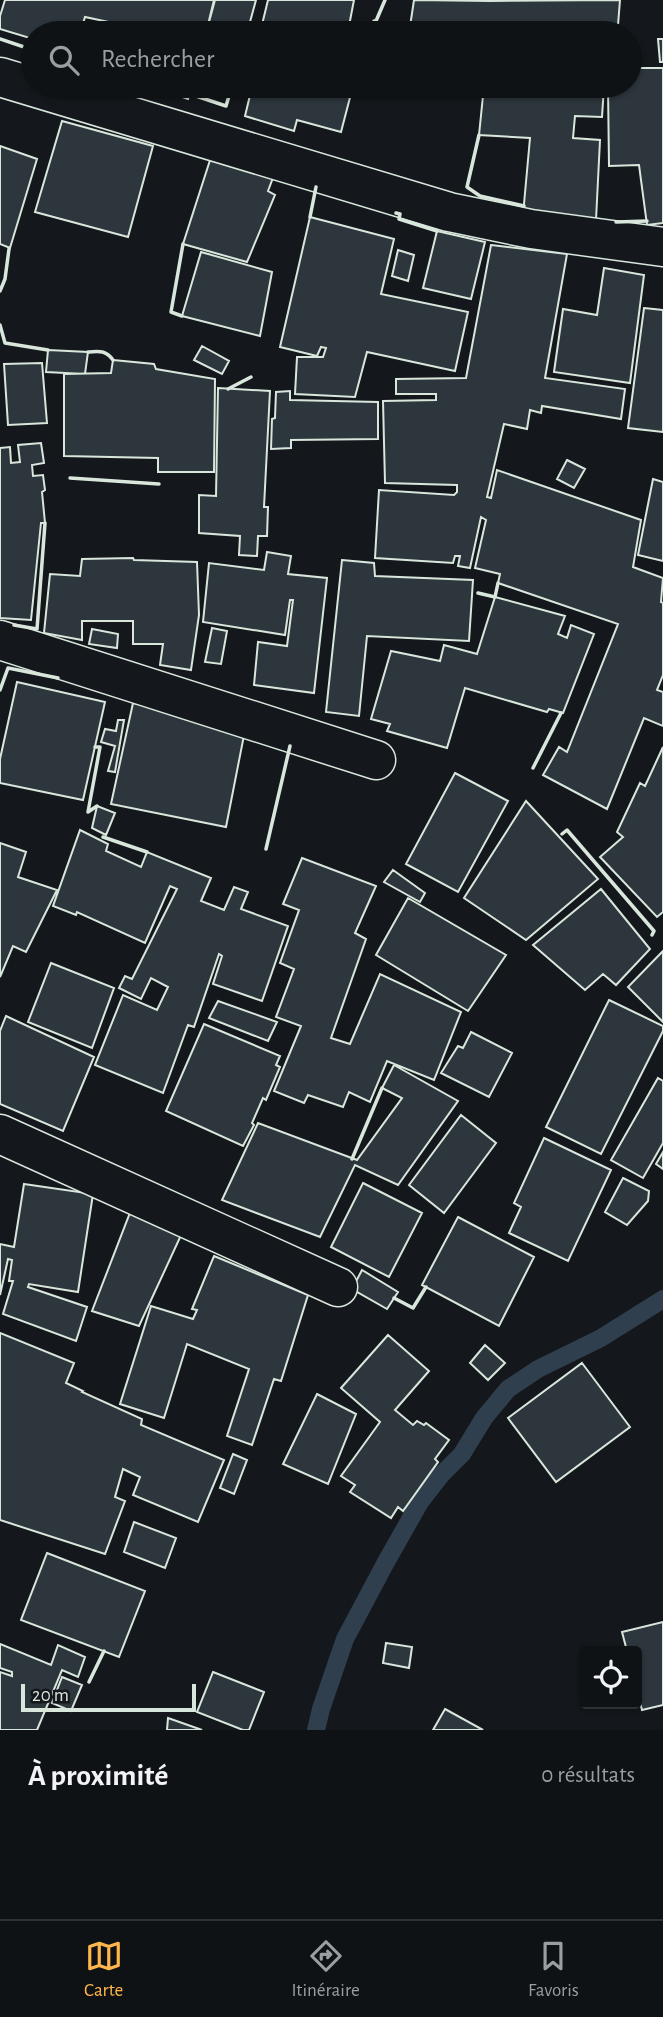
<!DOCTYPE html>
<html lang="fr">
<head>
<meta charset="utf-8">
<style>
  body { margin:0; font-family:"Alegreya Sans",sans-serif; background:#181b1e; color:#f1f3f6 }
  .controls { position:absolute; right:21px; bottom:21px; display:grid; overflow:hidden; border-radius:7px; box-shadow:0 2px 5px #0004 }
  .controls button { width:63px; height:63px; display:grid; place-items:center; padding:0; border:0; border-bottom:2px solid #2f3234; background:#0f1215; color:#f1f3f6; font:35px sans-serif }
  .scale { position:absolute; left:21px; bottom:18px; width:175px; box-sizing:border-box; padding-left:7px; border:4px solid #d8e6dc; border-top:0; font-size:19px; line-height:24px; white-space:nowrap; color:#d8e6dc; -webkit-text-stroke:5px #14181c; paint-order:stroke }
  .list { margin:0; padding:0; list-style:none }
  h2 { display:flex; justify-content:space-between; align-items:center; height:91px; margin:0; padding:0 28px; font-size:30px }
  h2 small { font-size:23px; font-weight:400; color:#9b9ea0 }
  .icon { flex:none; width:38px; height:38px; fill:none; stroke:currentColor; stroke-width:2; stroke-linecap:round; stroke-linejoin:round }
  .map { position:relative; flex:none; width:663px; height:1730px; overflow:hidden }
  .search { position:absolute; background:#0f1215; box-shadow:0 2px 5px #0004; left:21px; right:21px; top:21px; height:77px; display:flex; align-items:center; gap:18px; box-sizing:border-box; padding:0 24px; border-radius:38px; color:#9b9ea0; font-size:26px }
  .sheet { height:189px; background:#0f1215 }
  nav { display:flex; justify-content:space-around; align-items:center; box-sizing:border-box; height:98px; border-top:2px solid #2f3234; background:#0f1215; font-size:19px; color:#9b9ea0 }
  nav a { display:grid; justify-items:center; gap:4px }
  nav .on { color:#ffb74d }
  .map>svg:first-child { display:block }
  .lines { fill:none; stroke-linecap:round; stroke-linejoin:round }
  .stream { stroke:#2f3f4d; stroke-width:18 }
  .building { fill:#2c363c; stroke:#d8e6dc; stroke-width:2 }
  .minor-casing { stroke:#d8e6dc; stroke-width:41 }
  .minor { stroke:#14181c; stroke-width:38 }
  .wall { stroke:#d8e6dc; stroke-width:3.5 }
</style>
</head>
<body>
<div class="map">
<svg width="663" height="1730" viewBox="0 0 663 1730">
  <rect width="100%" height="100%" fill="#14181c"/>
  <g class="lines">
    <path class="stream" d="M 316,1730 L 321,1709 L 345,1639 L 386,1562 L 420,1502 L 441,1475 L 462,1454 L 484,1418 L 508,1389 L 538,1369 L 601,1338 L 663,1299"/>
  </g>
  <path class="building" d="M 5,0 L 214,0 L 206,33 L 145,33 L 146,30 L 85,17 L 80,33 L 33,33 L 33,39 L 0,29 L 0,16 Z
    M 215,0 L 256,0 L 247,33 L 206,33 Z
    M 268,0 L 354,0 L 349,26 L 374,30 L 373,33 L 260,33 Z
    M 414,0 L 490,1 L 620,0 L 618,25 L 593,25 L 593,33 L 409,33 Z
    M 658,39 L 663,39 L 663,62 L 660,62 Z
    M 630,64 L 639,64 L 639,68 L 663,68 L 663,223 L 647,225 L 639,165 L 609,166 L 608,86 L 630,86 Z
    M 151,86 L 192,86 L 188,99 Z
    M 272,86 L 290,90 L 291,86 L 353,86 L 341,132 L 297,120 L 294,131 L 245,116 L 252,87 L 270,92 Z
    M 484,86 L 604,86 L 602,117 L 575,116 L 573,138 L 600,140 L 596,220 L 523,215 L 530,138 L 479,135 Z
    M 62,121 L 153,146 L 128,237 L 35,212 Z
    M 0,146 L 37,159 L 10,248 L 0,244 Z
    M 212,154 L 274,175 L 268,191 L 275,195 L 247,262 L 183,244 Z
    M 310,217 L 394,239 L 381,294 L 468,312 L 455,371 L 367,352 L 355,397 L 295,394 L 297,357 L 323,357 L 326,348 L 321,347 L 317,356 L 280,347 Z
    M 437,231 L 485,242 L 471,299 L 423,288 Z
    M 491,245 L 567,254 L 545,378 L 625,389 L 621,419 L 542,406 L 541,413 L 530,410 L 527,429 L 504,424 L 487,497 L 491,498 L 497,470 L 641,520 L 633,567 L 663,578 L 661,602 L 663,603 L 663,675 L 657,690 L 663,692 L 663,726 L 644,718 L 607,809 L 543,775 L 559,747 L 567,752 L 618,624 L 498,583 L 500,574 L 475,568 L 486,520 L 481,517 L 470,568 L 458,566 L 460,556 L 455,556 L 453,563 L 375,558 L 379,490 L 454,495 L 457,492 L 457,485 L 385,483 L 383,401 L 436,400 L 436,394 L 396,394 L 396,379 L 466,378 Z
    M 398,250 L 414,255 L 408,281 L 392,276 Z
    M 201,252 L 272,272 L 260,336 L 182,316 Z
    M 604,268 L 644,275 L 630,383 L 554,372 L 563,309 L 597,315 Z
    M 644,308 L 663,310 L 663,432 L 628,428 Z
    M 202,346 L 229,361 L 222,374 L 194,360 Z
    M 48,350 L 88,352 L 85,374 L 46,372 Z
    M 113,360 L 154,364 L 156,369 L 215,379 L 214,472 L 158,472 L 158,458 L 64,456 L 64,374 L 111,373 Z
    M 42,363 L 47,423 L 8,425 L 4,364 Z
    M 218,388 L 270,391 L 264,507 L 268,507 L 267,536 L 258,536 L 257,556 L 239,555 L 240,536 L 199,533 L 199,495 L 216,496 Z
    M 290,391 L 290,400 L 378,402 L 378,439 L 291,440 L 291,448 L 271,449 L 272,419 L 275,418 L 276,392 Z
    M 41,443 L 44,463 L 32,465 L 33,476 L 43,475 L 45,490 L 42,492 L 45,523 L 41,523 L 31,620 L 0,618 L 0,448 L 10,447 L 11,463 L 20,462 L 18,445 Z
    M 567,460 L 585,469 L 574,488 L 557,479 Z
    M 653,479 L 663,482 L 663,561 L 638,555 Z
    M 267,552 L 291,556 L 288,574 L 327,578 L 314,693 L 254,685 L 258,642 L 287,646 L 293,600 L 290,600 L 285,635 L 203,622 L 209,563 L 264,570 Z
    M 133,558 L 134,560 L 197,562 L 199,615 L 191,670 L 160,665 L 163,644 L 133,644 L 133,621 L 82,621 L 82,640 L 44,633 L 50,574 L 80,576 L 82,559 Z
    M 342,560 L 374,563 L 375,576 L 473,580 L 469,641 L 367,636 L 359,716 L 326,712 Z
    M 495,597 L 565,616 L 558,634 L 567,638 L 571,625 L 594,634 L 563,713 L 549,709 L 547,712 L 465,688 L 447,748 L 387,731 L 390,724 L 371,719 L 391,651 L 440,661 L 444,645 L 477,654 Z
    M 212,628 L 227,631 L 221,664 L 205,662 Z
    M 92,629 L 118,634 L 117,648 L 89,644 Z
    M 17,682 L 105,702 L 83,800 L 0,783 L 0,759 Z
    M 133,703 L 246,725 L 226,827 L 111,804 Z
    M 118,720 L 124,720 L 115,772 L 108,771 L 115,746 L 101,742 L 105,729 L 116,731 Z
    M 663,747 L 663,912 L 657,917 L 600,857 L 623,837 L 617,832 L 640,783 L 645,786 Z
    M 455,773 L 508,801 L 458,892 L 406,864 Z
    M 526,801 L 598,879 L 526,940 L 464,898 Z
    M 97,806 L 115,813 L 106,835 L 92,828 Z
    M 80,830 L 108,844 L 106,851 L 141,867 L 147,852 L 211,878 L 201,901 L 224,910 L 234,887 L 248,892 L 241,909 L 288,926 L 262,1001 L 213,984 L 222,956 L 219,954 L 194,1027 L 188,1025 L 163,1093 L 95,1065 L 123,995 L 157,1010 L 168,987 L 151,978 L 141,999 L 119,988 L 125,976 L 132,979 L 177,889 L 170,886 L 145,943 L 77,912 L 76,915 L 53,906 Z
    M 0,843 L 26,852 L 18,877 L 57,890 L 26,952 L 13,946 L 0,977 Z
    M 302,858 L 376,886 L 355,933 L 366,939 L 331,1038 L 350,1044 L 380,974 L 461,1012 L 434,1080 L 387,1061 L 370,1102 L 349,1092 L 343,1107 L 308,1095 L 304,1103 L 274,1091 L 301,1026 L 276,1017 L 294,969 L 280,963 L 299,910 L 283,904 Z
    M 393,870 L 425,893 L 420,902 L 384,882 Z
    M 601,889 L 650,949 L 616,985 L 603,974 L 585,990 L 533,945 Z
    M 408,898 L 506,955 L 468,1011 L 376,955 Z
    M 663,951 L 663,1022 L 628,987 Z
    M 51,963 L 114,988 L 92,1048 L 28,1022 Z
    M 609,1000 L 663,1026 L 663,1031 L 601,1154 L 546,1127 Z
    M 218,1001 L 277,1022 L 268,1041 L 209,1018 Z
    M 6,1016 L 94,1057 L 63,1131 L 0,1104 L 0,1031 Z
    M 204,1024 L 280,1056 L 276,1065 L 280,1067 L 266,1100 L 263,1098 L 252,1123 L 254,1125 L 243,1146 L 166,1111 Z
    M 471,1032 L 512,1053 L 489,1097 L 441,1073 L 458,1046 L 463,1048 Z
    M 394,1065 L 458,1101 L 398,1185 L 355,1165 L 320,1237 L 222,1200 L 258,1123 L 357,1160 L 402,1098 L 382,1088 Z
    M 658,1078 L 663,1081 L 663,1143 L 643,1178 L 611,1160 Z
    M 461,1115 L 496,1143 L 444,1213 L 409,1185 Z
    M 544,1138 L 611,1170 L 568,1261 L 509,1233 L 521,1207 L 514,1203 Z
    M 663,1152 L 663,1169 L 656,1164 Z
    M 623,1178 L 649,1191 L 648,1201 L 627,1225 L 605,1212 Z
    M 363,1183 L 422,1213 L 389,1277 L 331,1247 Z
    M 24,1184 L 93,1194 L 78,1292 L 29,1284 L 28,1287 L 87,1307 L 76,1341 L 3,1314 L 13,1281 L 9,1281 L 12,1260 L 8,1259 L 0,1295 L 0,1244 L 14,1247 Z
    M 133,1205 L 183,1231 L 139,1326 L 92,1311 Z
    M 458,1217 L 534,1257 L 499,1326 L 422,1285 Z
    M 214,1256 L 308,1295 L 281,1381 L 274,1379 L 252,1445 L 227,1436 L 249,1369 L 187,1344 L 164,1418 L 120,1404 L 151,1306 L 193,1319 L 197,1310 L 192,1309 Z
    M 362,1270 L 398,1292 L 387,1309 L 352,1289 Z
    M 0,1333 L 74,1363 L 66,1383 L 83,1391 L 82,1392 L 142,1419 L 141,1425 L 224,1460 L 198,1522 L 133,1495 L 140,1477 L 123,1469 L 115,1497 L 125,1501 L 105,1554 L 0,1520 Z
    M 388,1335 L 429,1371 L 395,1410 L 413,1425 L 417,1421 L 424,1425 L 426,1423 L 449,1440 L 435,1459 L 438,1462 L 403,1511 L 398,1507 L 391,1518 L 350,1492 L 355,1485 L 341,1476 L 380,1422 L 341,1388 Z
    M 485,1345 L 505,1363 L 488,1380 L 470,1363 Z
    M 582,1363 L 630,1427 L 556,1482 L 508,1418 Z
    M 317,1394 L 356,1414 L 328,1484 L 283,1464 Z
    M 233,1454 L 247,1460 L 234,1494 L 220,1488 Z
    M 134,1522 L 176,1538 L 165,1568 L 124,1552 Z
    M 47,1553 L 145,1591 L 119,1657 L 21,1620 Z
    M 663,1622 L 663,1705 L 642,1710 L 637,1691 L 637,1651 L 627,1651 L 622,1632 Z
    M 386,1643 L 412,1647 L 409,1668 L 383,1663 Z
    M 0,1644 L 51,1665 L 58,1645 L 85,1657 L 78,1677 L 62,1670 L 37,1730 L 0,1730 L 0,1672 L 12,1676 L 12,1672 L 0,1668 Z
    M 213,1672 L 264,1692 L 249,1730 L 243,1730 L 197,1712 Z
    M 62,1677 L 82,1685 L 71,1711 L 52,1703 Z
    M 445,1709 L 483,1730 L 433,1730 Z
    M 168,1718 L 202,1730 L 167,1730 Z"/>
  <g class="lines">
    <defs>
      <path id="minor" d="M 0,77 L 449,212 L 531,229 L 663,247
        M 0,640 L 376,760
        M 0,1134 L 338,1287"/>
    </defs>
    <use href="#minor" class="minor-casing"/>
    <use href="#minor" class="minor"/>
    <path class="wall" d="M 374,21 L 376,21 L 385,0
      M 0,39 L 33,50
      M 190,94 L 226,106 L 232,86
      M 479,135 L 467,187 L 480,196 L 524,206
      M 396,213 L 400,214 L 399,219 L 437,231
      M 310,217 L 316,187
      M 616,222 L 647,221
      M 0,291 L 5,279 L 9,249
      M 182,316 L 171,312 L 183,244
      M 0,325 L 5,343 L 48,350
      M 88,352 C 99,351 106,350 113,360
      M 228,389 L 251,377
      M 70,478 L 159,484
      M 478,593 L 495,597 L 498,583
      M 14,625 L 37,629 L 45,523
      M 0,690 L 8,668 L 58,678
      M 95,747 L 100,747 L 88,812 L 97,806
      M 533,768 L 561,713
      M 562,834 L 567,830 L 654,931 L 652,935
      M 103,837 L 147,852
      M 266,849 L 290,746
      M 352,1159 L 382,1088
      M 394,1298 L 413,1308 L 426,1287
      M 89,1682 L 104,1651"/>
  </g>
</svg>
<div class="controls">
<button><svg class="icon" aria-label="locate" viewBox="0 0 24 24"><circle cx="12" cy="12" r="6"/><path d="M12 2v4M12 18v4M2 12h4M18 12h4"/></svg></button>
</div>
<div class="scale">20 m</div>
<div class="search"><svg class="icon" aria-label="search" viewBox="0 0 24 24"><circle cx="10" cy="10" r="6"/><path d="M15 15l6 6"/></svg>Rechercher</div>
</div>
<section class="sheet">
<h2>À proximité<small>0 résultats</small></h2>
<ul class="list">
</ul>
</section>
<nav>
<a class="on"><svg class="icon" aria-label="map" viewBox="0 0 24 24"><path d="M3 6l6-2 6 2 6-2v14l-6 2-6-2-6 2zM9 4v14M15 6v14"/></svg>Carte</a>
<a><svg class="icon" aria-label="directions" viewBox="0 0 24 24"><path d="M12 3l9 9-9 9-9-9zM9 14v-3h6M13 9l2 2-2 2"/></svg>Itinéraire</a>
<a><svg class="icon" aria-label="saved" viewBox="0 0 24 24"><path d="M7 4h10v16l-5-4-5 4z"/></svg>Favoris</a>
</nav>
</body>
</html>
